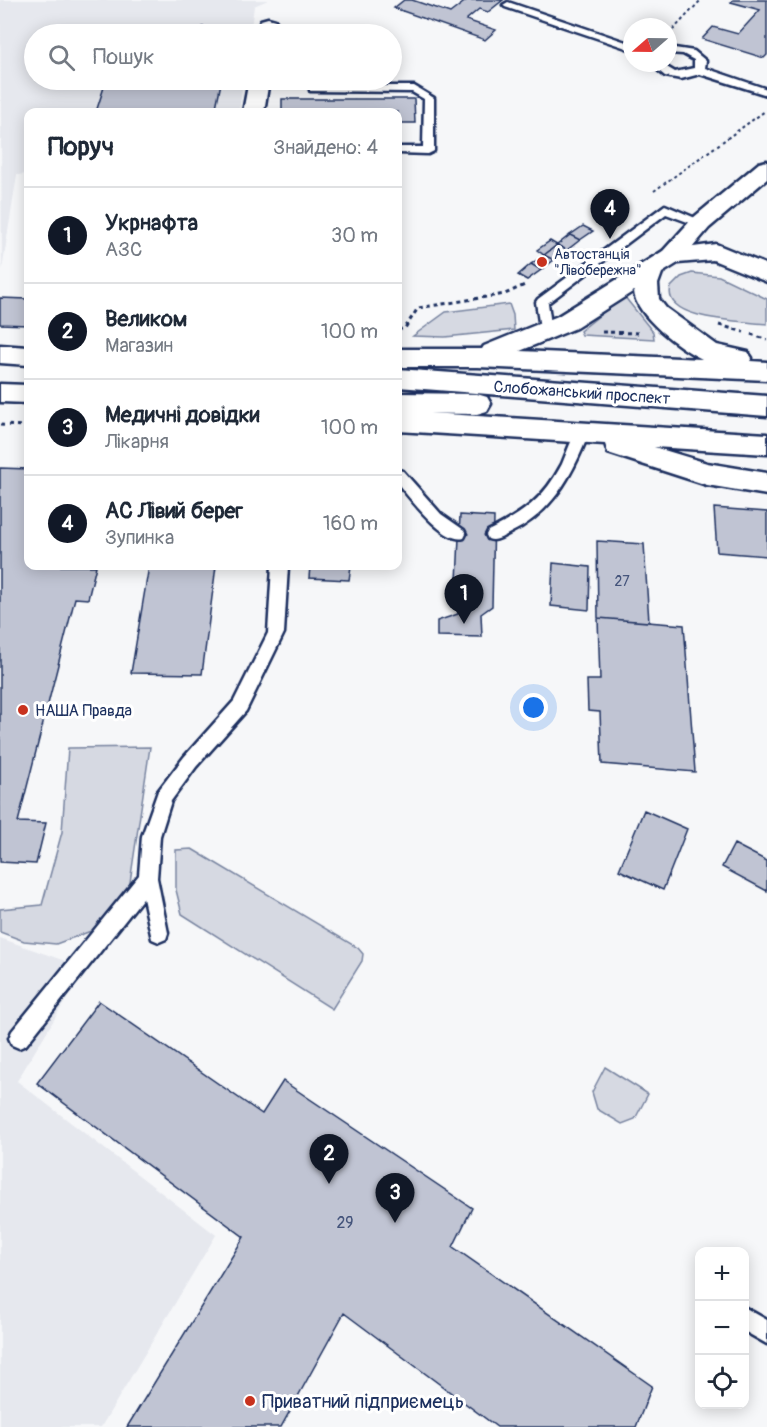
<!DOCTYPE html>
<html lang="uk">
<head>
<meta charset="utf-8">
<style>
  body { margin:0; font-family:Pangolin,sans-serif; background:#f2f2f3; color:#1f2937 }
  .controls { position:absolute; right:18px; bottom:18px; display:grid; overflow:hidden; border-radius:12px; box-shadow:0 3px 15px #0003 }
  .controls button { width:54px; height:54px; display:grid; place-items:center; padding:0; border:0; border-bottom:2px solid #e0e1e3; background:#fff; color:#1f2937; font:30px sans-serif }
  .compass { position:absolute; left:623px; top:18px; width:54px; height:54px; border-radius:50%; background:#fff; box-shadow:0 3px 15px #0003; rotate:250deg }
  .you { position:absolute; left:534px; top:708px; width:21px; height:21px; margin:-15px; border:4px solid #fff; border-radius:50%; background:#1a73e8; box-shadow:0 0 0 9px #1a73e833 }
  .badge { display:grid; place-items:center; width:39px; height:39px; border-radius:50%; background:#111827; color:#fff; font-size:20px; font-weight:700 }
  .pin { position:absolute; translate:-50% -50px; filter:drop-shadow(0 2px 3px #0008) }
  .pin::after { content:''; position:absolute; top:32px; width:21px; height:18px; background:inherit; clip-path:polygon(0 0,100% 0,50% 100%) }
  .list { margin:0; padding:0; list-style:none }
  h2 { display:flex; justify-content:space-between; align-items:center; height:78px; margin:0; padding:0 24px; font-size:26px }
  h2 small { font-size:20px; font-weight:400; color:#747a83 }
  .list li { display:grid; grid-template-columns:39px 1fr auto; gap:18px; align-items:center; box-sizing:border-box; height:96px; padding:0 24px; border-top:2px solid #e0e1e3 }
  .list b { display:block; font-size:22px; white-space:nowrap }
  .list p { margin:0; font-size:20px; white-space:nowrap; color:#747a83 }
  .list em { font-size:20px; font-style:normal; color:#747a83 }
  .icon { flex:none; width:33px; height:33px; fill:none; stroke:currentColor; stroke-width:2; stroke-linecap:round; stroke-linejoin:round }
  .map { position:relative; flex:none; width:767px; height:1427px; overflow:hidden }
  .search { position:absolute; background:#fff; box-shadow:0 3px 15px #0003; left:24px; top:24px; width:378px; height:66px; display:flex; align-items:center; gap:15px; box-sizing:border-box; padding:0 21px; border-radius:33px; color:#747a83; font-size:22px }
  .panel { position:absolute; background:#fff; box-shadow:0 3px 15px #0003; left:24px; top:108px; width:378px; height:462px; border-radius:12px }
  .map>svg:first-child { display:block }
  .built { fill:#e6e8ee }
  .green { fill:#d6d9e2; stroke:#7884a0; stroke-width:1.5 }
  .building { fill:#c0c4d3; stroke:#1b2f5e; stroke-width:1.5 }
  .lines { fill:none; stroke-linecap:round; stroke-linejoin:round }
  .service-casing { stroke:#1b2f5e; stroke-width:5 }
  .minor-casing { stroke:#1b2f5e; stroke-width:5 }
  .secondary-casing { stroke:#1b2f5e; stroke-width:5 }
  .primary-casing { stroke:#1b2f5e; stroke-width:5 }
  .path-far1 { stroke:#1b2f5e; stroke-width:2; stroke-dasharray:3 3; stroke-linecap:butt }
  .path { stroke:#1b2f5e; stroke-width:3; stroke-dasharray:4 4; stroke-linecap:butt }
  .service { fill:#fff; fill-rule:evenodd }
  .minor { fill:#fff; fill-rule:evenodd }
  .secondary { fill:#fff; fill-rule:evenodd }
  .primary { fill:#fff; fill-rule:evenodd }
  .poi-dot { fill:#c8321e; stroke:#fff; stroke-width:2 }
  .labels { text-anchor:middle; stroke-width:6; stroke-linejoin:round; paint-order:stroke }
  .far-poi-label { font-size:14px; fill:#1b2f5e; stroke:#fff; text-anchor:start }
  .number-label { font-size:14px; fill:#44547b }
  .street-label { font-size:16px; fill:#1b2f5e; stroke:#fff }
  .poi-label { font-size:16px; fill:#1b2f5e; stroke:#fff; text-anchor:start }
  .near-number-label { font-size:16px; fill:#44547b }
  .near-poi-label { font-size:20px; fill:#1b2f5e; stroke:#fff; text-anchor:start }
</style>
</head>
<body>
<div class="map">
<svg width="767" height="1427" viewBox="0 0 767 1427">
  <rect width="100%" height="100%" fill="#f6f7f9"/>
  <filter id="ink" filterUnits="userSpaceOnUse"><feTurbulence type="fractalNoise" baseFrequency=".0167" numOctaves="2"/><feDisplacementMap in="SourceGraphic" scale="12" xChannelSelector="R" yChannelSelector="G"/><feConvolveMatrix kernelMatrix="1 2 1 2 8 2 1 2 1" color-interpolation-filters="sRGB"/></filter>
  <g filter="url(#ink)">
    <path class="built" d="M 0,0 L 268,0 L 254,6 L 250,34 L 34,34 L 34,80 L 243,80 L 239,112 L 28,112 L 28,174 L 17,175 L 2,270 Z
      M 0,938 L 85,968 L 17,1081 L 216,1235 L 101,1427 L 0,1427 Z"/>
    <path class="green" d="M 692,273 L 719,276 L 767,299 L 767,324 C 745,321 661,321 671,287 L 681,277 Z
      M 624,296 L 653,332 L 654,339 L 582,335 L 580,331 Z
      M 509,304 L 513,315 L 514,330 L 445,337 L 413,336 L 446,312 Z
      M 150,747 L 129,889 L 99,928 L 56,944 L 24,941 L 0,932 L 0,909 L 42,905 L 62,832 L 68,748 Z
      M 192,849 L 358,948 L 363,954 L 362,961 L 332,1009 L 182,914 L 176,890 L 176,850 Z
      M 605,1067 L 648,1094 L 635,1119 L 622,1124 L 597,1109 L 592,1092 Z"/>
    <path class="building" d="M 404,0 L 412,0 L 450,13 L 467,0 L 503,0 L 488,12 L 479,9 L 466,20 L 496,30 L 485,40 L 394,8 Z
      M 733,0 L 767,0 L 767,55 L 764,58 L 702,39 L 713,27 L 738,34 L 760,10 L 731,2 Z
      M 202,27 L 229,27 L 228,34 L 201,34 Z
      M 106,81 L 221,83 L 215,112 L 96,112 Z
      M 282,99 L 414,99 L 415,123 L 398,123 L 398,112 L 282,112 Z
      M 583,226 L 593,231 L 580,240 L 570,235 Z
      M 570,235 L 580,240 L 567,250 L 557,245 Z
      M 550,241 L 557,245 L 544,255 L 537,250 Z
      M 557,245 L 567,250 L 554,260 L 544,255 Z
      M 544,255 L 554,260 L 541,270 L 531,264 Z
      M 531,264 L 541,270 L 527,280 L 518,275 Z
      M 0,298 L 28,299 L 28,325 L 0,324 Z
      M 0,468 L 28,469 L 28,566 L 96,566 L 88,599 L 75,598 L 18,822 L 46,823 L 36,864 L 0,862 Z
      M 714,508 L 767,512 L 767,556 L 717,552 Z
      M 460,515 L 494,517 L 492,606 L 481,614 L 482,637 L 437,636 L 437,621 L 458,614 L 456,604 Z
      M 597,541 L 644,544 L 649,622 L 598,618 Z
      M 553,563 L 590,567 L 589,610 L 551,606 Z
      M 149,566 L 216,566 L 202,674 L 131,673 Z
      M 310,566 L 351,566 L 349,580 L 309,578 Z
      M 598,618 L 684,625 L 695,772 L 602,764 L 600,712 L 588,711 L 587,680 L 600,680 Z
      M 644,810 L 687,829 L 663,890 L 619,870 Z
      M 734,844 L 767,861 L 767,891 L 722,867 Z
      M 99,1001 L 262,1114 L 283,1081 L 472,1208 L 453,1247 L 652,1386 L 636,1427 L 497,1427 L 344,1313 L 281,1427 L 127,1427 L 244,1237 L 37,1083 Z"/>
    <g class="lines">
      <defs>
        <path id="service" d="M 508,2 L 632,44 L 632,50 L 505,7 L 503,5 Z
          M 668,47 L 694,51 L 706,61 L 705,68 L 767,89 L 767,95 L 700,74 L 681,79 L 665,76 L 649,63 L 660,63 L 675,72 L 694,68 L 694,60 L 683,54 L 668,53 Z
          M 314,86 L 414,86 L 434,98 L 434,151 L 428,154 L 398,153 L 398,147 L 423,147 L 424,99 L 412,92 L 310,91 L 310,87 Z
          M 665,205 L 707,223 L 701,227 L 666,214 L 548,303 L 552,332 L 551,335 L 541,335 L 536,302 L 538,299 Z
          M 582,428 L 589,433 C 572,476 552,513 510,533 C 502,537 496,542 488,539 L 486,535 L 488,531 C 523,513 543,500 562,464 C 567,452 571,440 577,429 Z
          M 398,470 L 403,471 L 441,514 L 464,530 L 466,534 L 464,538 C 444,544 410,498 398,484 Z
          M 272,566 L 288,566 L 284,633 L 246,711 L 196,767 L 171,801 L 160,836 L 157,878 L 168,933 L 166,939 L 159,942 L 152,939 L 143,898 L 26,1045 L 19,1048 L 12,1045 L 9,1038 L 12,1031 L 139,875 L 142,836 L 158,791 L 184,757 L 234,701 L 268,633 Z
          M 744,1307 L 767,1320 L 767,1344 L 744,1331 Z"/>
        <path id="minor" d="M 268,18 L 275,20 L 278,24 L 276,34 L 256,34 L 261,20 Z
          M 249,80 L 269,80 L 264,112 L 243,112 Z
          M 767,161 L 767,179 L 709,228 L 681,261 L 672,264 L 663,261 L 660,256 L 663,251 L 693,218 L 759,163 Z"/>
        <path id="secondary" d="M 716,244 L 767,265 L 767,282 L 713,260 L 678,263 L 662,273 L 658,284 L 659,299 L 666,308 L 717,345 L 748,352 L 752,358 L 750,361 L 767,362 L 767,380 L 478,367 L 398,367 L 398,349 L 482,349 L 484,346 L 558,316 L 663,251 ZM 634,291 C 635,316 681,349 702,359 L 520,351 L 576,328 Z
          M 398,411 L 767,434 L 767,454 L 654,447 L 707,463 L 767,473 L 767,495 L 707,485 L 608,453 L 605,444 L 398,431 Z"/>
        <path id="primary" d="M 0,345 L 28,347 L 28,365 L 0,363 Z
          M 398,369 L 767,396 L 767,416 L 398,387 Z
          M 0,384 L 28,385 L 28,403 L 0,402 Z
          M 398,393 L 477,394 L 487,397 L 491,404 L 487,411 L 477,414 L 398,413 Z"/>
      </defs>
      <use href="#service" class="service-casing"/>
      <use href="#minor" class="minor-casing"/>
      <use href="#secondary" class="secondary-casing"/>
      <use href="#primary" class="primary-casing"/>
      <path class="path-far1" d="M 673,30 L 701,0
        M 238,31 L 238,34
        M 654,191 L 765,111"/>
      <path class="path" d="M 719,325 L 744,332
        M 398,330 L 405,328 L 418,308 L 505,294 L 527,284
        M 602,332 L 640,333
        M 751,334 L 767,340
        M 0,425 L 28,426"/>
      <use href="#service" class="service"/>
      <use href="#minor" class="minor"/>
      <use href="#secondary" class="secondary"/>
      <use href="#primary" class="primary"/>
    </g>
  </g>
  <g class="poi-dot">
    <circle cx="542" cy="262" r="6"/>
    <circle cx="23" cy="710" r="6"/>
    <circle cx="250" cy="1401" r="6"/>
  </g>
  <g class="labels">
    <g class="far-poi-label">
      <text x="554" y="259">Автостанція<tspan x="554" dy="16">"Лівобережна"</tspan></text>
    </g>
    <g class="number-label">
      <text x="622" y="586">27</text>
    </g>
    <g class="street-label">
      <text transform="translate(582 392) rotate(4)" y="6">Слобожанський проспект</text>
    </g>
    <g class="poi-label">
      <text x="35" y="716">НАША Правда</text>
    </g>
    <g class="near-number-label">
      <text x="345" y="1228">29</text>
    </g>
    <g class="near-poi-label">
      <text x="262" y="1408">Приватний підприємець</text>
    </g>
  </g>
</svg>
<div class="controls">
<button>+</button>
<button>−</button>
<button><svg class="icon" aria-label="locate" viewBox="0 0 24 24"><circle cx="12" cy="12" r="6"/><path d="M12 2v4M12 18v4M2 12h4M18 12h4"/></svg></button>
</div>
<svg class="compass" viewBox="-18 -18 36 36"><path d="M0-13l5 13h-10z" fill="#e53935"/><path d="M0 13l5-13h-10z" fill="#747a83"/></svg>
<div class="you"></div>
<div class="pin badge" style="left:464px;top:624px">1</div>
<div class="pin badge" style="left:329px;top:1184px">2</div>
<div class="pin badge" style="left:395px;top:1223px">3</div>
<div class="pin badge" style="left:610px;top:239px">4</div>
<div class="search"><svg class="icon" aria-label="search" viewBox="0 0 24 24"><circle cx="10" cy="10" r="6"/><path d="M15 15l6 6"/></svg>Пошук</div>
<section class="panel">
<h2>Поруч<small>Знайдено: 4</small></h2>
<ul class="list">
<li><span class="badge">1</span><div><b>Укрнафта</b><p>АЗС</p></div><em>30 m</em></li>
<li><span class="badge">2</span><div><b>Великом</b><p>Магазин</p></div><em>100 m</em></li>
<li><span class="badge">3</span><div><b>Медичні довідки</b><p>Лікарня</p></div><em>100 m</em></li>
<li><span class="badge">4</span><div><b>АС Лівий берег</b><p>Зупинка</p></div><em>160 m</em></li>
</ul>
</section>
</div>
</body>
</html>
